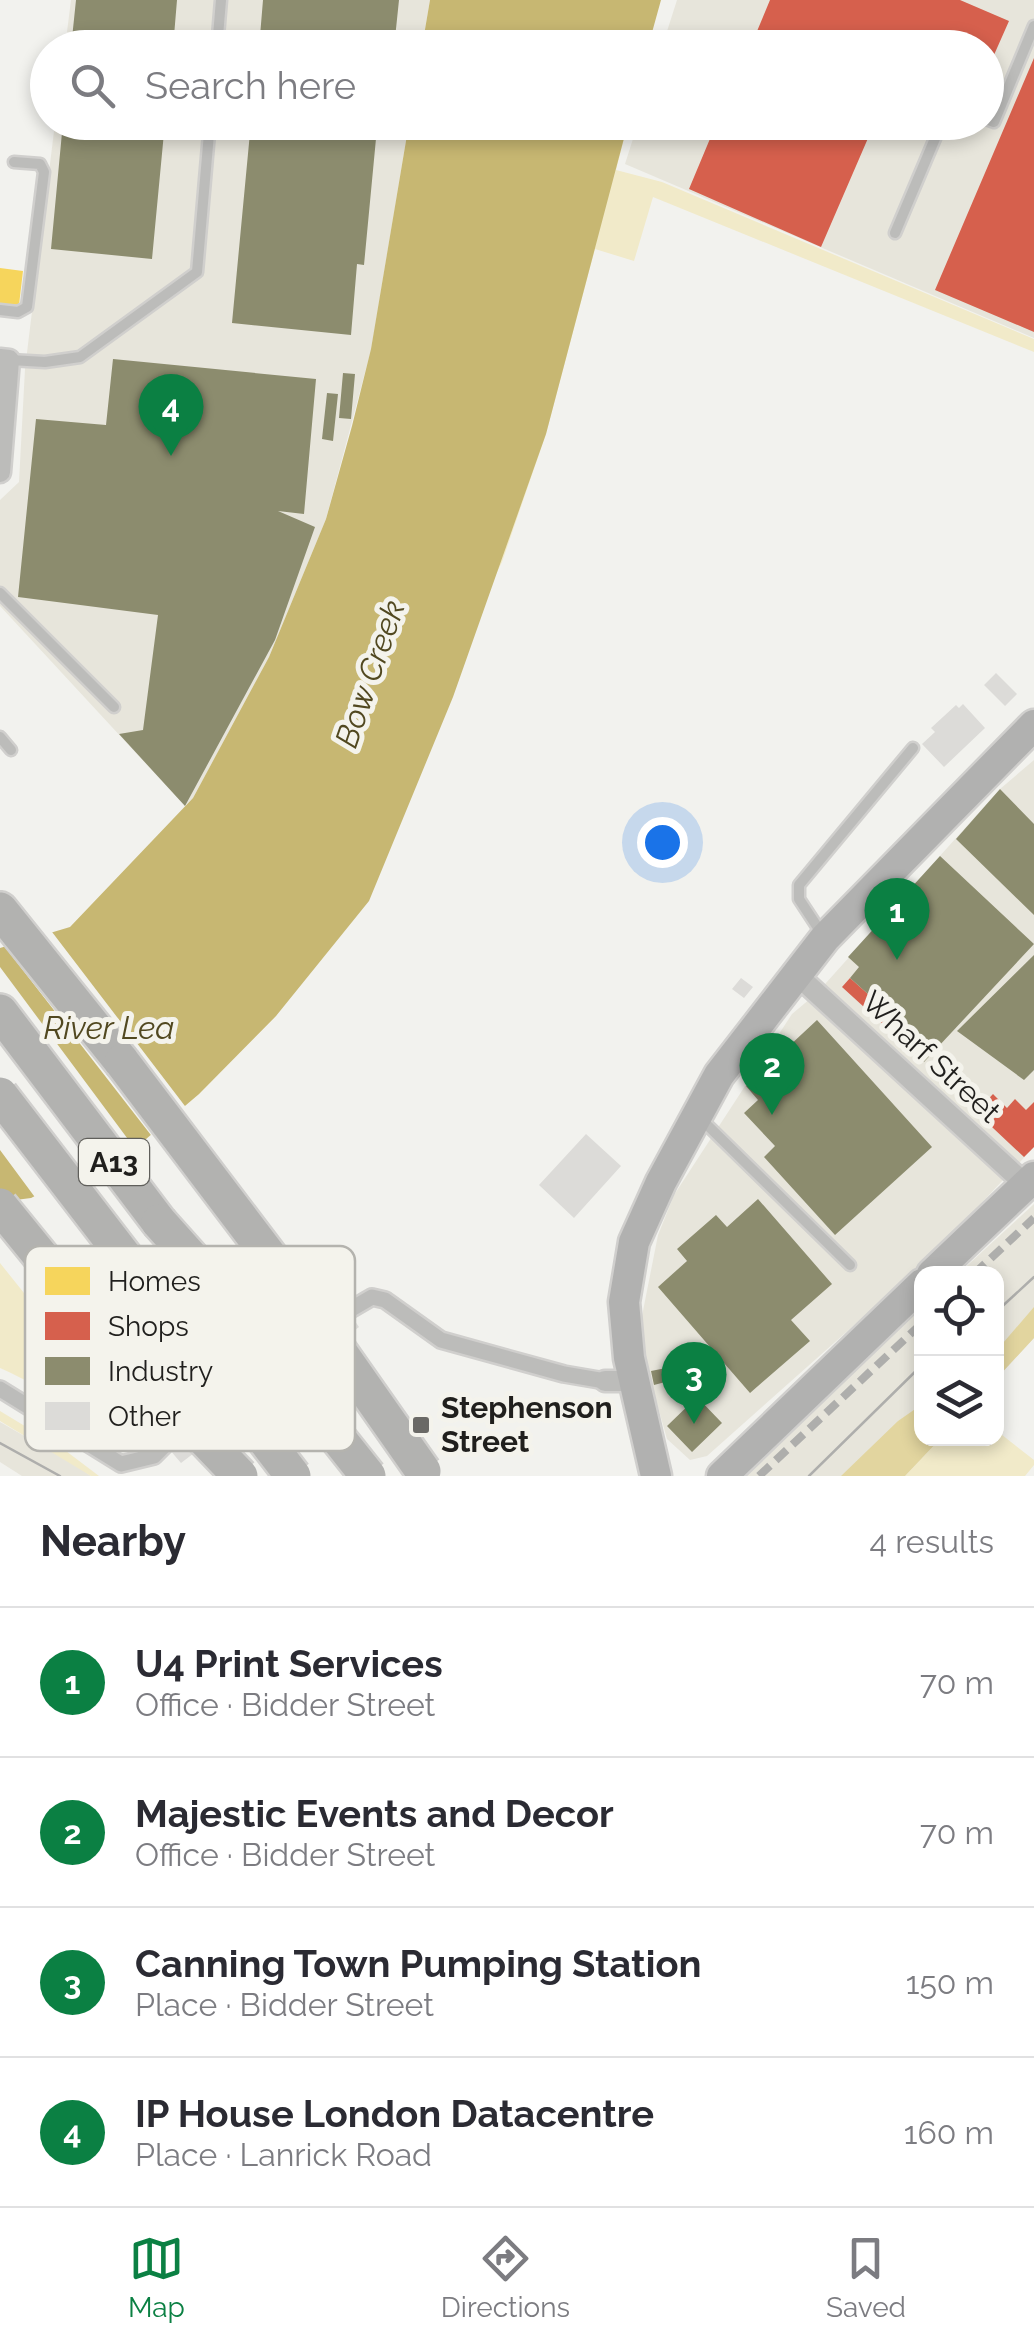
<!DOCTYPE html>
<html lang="en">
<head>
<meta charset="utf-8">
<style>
  body { margin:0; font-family:Raleway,sans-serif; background:#f7f7f7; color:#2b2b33 }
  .controls { position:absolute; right:30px; bottom:30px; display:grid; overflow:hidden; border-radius:20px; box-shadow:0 5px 15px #0003 }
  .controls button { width:90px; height:90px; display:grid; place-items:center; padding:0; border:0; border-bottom:2px solid #e1e1e2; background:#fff; color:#2b2b33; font:50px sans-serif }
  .you { position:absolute; left:662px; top:842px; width:35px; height:35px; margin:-25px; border:8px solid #fff; border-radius:50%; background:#1a73e8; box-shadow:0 0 0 15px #1a73e833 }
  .badge { display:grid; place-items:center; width:65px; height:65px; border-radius:50%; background:#0b8043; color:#fff; font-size:32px; font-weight:700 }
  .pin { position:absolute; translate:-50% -82px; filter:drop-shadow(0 2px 5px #0008) }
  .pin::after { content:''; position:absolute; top:52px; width:35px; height:30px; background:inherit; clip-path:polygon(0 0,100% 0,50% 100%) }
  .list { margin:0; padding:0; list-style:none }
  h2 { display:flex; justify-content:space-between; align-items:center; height:130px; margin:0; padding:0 40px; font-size:42px }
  h2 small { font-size:32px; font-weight:400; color:#7c7c81 }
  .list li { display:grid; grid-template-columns:65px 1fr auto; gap:30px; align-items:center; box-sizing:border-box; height:150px; padding:0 40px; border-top:2px solid #e1e1e2 }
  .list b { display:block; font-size:38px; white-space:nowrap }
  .list p { margin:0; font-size:32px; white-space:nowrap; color:#7c7c81 }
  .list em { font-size:32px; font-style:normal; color:#7c7c81 }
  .icon { flex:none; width:55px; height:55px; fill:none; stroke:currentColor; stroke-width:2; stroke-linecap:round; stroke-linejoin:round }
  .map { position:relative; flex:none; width:1034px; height:1476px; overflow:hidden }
  .search { position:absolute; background:#fff; box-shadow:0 5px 15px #0003; left:30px; right:30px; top:30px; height:110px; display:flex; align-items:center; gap:25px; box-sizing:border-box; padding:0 35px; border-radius:55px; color:#7c7c81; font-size:38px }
  .sheet { height:730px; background:#fff }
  nav { display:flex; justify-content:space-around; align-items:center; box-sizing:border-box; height:140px; border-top:2px solid #e1e1e2; background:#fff; font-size:28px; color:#7c7c81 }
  nav a { display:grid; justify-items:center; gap:5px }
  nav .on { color:#0b8043 }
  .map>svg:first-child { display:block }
  .built { fill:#e7e5db }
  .green { fill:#f1eac9 }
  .forest { fill:#e2d59f }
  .water { fill:#c7b772 }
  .pier { fill:#f2f2ee }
  .homes { fill:#f6d55c }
  .shops { fill:#d6604d }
  .industry { fill:#8c8c6e }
  .building { fill:#dcdbd8 }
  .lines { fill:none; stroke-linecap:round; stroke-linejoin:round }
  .pedestrian-tunnel { stroke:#c8c8c4; stroke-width:15; stroke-dasharray:15 8; stroke-linecap:butt }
  .service-casing { stroke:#d0cfcd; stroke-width:15 }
  .pedestrian-casing { stroke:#d0cfcd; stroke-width:20 }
  .minor-casing { stroke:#d0cfcd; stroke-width:25 }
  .secondary-casing { stroke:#d0cfcd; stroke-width:35 }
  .trunk-casing { stroke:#d0cfcd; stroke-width:40 }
  .service { stroke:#bcbcba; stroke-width:10 }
  .pedestrian { stroke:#bcbcba; stroke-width:15 }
  .minor { stroke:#bcbcba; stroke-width:20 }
  .secondary { stroke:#b1b1b0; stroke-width:30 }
  .trunk { stroke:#b2b2b0; stroke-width:35 }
  .tram { stroke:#aeaeac; stroke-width:2.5 }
  .rail { stroke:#aeaeac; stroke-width:8; stroke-dasharray:15 8; stroke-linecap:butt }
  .trunk-bridge-casing { stroke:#d0cfcd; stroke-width:40; stroke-linecap:butt }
  .trunk-bridge { stroke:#b2b2b0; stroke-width:35 }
  .poi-dot { fill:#6a6966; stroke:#f4f3ec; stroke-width:4 }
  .labels { text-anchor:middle; stroke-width:10; stroke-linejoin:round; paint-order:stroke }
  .shield { fill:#f4f3ec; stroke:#605f5b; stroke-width:2.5 }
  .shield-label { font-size:28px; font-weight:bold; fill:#201f1d }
  .street-label { font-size:30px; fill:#201f1d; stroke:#f4f3ec }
  .poi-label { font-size:30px; font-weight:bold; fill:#201f1d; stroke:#f4f3ec; text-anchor:start }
  .water-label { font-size:32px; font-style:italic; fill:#514820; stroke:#f4f3ec }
  .key { fill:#f4f3ec; stroke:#b4b3ae; stroke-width:2.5 }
  .key-label { font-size:28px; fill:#201f1d }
</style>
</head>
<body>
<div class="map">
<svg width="1034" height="1476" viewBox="0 0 1034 1476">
  <rect width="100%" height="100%" fill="#f2f2ee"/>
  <path class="built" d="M 71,0 L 430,0 L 422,47 L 65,48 Z
    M 677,0 L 1034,0 L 1034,338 L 625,164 L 638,123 L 986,122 L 986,48 L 662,47 Z
    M 55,123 L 409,123 L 371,350 L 326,519 L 269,657 L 193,798 L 185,806 L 0,606 L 0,500 L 19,482 L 25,369 Z
    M 1034,760 L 1034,1147 L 933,1255 L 707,1456 L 690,1460 L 667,1439 L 647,1368 L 642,1316 L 658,1235 L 674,1195 L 792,1014 L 817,993 L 1000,789 Z
    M 1034,1204 L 1034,1338 L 997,1378 L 996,1274 L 958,1274 Z
    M 921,1307 L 922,1438 L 940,1439 L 905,1476 L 746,1476 Z
    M 0,1422 L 80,1468 L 91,1476 L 22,1476 L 0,1462 Z"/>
  <path class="green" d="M 628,123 L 616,170 L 662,182 L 1034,339 L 1034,352 L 653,197 L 634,261 L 595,249 L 546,434 L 502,562 L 276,1016 L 199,1094 L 146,1139 L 31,1198 Z
    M 0,1263 L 60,1338 L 149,1431 L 134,1439 C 84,1423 48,1388 0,1368 Z
    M 0,1411 L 66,1451 L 99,1476 L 91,1476 L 0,1421 Z
    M 997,1431 L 1034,1460 L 1034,1465 L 1025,1476 L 905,1476 L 940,1439 L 996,1438 Z"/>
  <path class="forest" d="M 1034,1307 L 1034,1338 L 997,1378 L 997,1350 Z
    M 921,1405 L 922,1438 L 940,1439 L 905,1476 L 841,1476 L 898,1421 Z"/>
  <path class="water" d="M 430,0 L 661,0 L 648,47 L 422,47 Z
    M 409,123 L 628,123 L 546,434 L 453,697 L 369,901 L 276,1016 L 199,1094 L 146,1139 L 31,1198 L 0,1202 L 0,948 L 70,927 L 193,798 L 269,657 L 326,519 L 352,426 L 371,349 Z"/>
  <path class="pier" d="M 49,928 L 188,1110 L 154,1139 L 1,942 Z
    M 0,967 L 136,1150 L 37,1200 L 0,1150 Z"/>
  <path class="homes" d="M 0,268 L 23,271 L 19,305 L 0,304 Z"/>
  <path class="shops" d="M 770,0 L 960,0 L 1009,21 L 986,73 L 986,48 L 916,48 L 909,44 L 907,48 L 750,48 Z
    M 1034,58 L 1034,332 L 935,290 Z
    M 717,122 L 875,122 L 821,247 L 689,189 Z
    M 850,978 L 896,1019 L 887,1028 L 842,987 Z
    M 993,1094 L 1007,1108 L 1015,1099 L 1026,1110 L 1034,1102 L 1034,1147 L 1024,1157 L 976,1112 Z"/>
  <path class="industry" d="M 76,0 L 177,0 L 173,48 L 71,48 Z
    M 263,0 L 399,0 L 394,48 L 259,48 Z
    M 63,122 L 165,122 L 152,259 L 51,249 Z
    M 251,122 L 387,122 L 386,129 L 377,128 L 364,265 L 357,264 L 351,335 L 232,323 Z
    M 113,359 L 316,379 L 304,514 L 278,511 L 315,527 L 275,640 L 185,806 L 119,734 L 143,730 L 158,615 L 18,597 L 36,419 L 106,425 Z
    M 343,373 L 355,374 L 351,419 L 339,418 Z
    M 327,393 L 338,394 L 333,441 L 322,439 Z
    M 1000,789 L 1034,824 L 1034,915 L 956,839 Z
    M 940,856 L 1034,944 L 924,1062 L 887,1028 L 896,1019 L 850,978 L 859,967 L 848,957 Z
    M 1034,955 L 1034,1070 L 1024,1080 L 957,1031 Z
    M 817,1020 L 932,1147 L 835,1235 L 764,1157 L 775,1146 L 744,1113 L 758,1100 L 746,1086 Z
    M 758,1199 L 832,1284 L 791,1320 L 810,1341 L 750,1393 L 658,1287 L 687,1261 L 677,1249 L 716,1215 L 727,1227 Z
    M 666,1368 L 669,1381 L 654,1385 L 651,1371 Z
    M 697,1397 L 722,1423 L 692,1452 L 667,1426 Z"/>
  <path class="building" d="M 996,673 L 1017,694 L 1005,706 L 984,685 Z
    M 963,704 L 985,728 L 944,767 L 922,744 L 935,732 L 931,728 L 956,705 L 959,708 Z
    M 741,978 L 753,987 L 744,998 L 732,989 Z
    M 586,1134 L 621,1166 L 574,1218 L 539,1185 Z
    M 337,1295 L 359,1327 L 181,1463 L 152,1429 Z"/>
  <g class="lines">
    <path class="pedestrian-tunnel" d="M 165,1445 L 348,1311"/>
    <defs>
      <path id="service" d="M 217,48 L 221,0
        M 986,119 L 994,122 L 1034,26
        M 895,233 L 942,122
        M 0,310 L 18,312 L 27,307 L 44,172 L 40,164 L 14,162
        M 10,360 L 45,362 L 80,357 L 197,272 L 210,122
        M 0,593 L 114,707
        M 0,737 L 11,750
        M 824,937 L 799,899 L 799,885 L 913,748
        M 701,1119 L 850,1265"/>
      <path id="pedestrian" d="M 348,1311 L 372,1297 L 385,1300 L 441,1340 L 564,1374 L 605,1381
        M 0,1389 L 121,1464 L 154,1456 L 165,1445"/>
      <path id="minor" d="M 0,359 L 9,360 L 0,472
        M 796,974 L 1025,1184
        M 605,1381 L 634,1381"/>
      <path id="secondary" d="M 932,1274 L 1034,1177
        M 656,1476 L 629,1358 L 624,1302 L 634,1242 L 661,1182 L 719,1075 L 825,938 L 1034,725
        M 722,1476 L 922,1284"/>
      <path id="trunk" d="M 0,910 L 122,1062
        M 0,1012 L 159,1222"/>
    </defs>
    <use href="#service" class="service-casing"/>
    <use href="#pedestrian" class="pedestrian-casing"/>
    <use href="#minor" class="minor-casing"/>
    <use href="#secondary" class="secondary-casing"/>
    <use href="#trunk" class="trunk-casing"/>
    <use href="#service" class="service"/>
    <use href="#pedestrian" class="pedestrian"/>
    <use href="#minor" class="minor"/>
    <use href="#secondary" class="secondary"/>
    <use href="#trunk" class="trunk"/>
    <path class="tram" d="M 996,1312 L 1034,1277
      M 0,1443 L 60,1476
      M 809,1476 L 922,1365"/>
    <path class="rail" d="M 974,1274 L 1034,1218
      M 759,1476 L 922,1323"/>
    <defs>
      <path id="trunk-bridge" d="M 122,1062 L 310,1310 L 423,1471
        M 0,1095 L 293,1476
        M 0,1206 L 104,1334 L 240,1476
        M 159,1222 L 226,1297 L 368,1476"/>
    </defs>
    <use href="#trunk-bridge" class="trunk-bridge-casing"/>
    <use href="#trunk-bridge" class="trunk-bridge"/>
  </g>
  <rect class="poi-dot" x="411" y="1415" width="20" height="20" rx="5"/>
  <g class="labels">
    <rect class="shield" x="79" y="1139" width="70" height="46" rx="8"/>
    <g class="shield-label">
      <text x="114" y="1172">A13</text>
    </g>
    <g class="street-label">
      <text transform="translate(931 1057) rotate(43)" y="10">Wharf Street</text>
    </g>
    <g class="poi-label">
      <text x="441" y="1418">Stephenson<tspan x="441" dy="34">Street</tspan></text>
    </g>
    <g class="water-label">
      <text transform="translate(370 674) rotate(-71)" y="11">Bow Creek</text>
      <text x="109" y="1039">River Lea</text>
    </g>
  </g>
  <rect x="25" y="1246" width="330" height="205" rx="15" class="key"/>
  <rect x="45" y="1267" width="45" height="28" fill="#f6d55c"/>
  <rect x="45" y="1312" width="45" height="28" fill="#d6604d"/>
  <rect x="45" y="1357" width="45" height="28" fill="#8c8c6e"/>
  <rect x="45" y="1402" width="45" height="28" fill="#dcdbd8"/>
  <g class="key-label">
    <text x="108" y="1291">Homes</text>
    <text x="108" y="1336">Shops</text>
    <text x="108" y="1381">Industry</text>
    <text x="108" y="1426">Other</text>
  </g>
</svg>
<div class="controls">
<button><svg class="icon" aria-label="locate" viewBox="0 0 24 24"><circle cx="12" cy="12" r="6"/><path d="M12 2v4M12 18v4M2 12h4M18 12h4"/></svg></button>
<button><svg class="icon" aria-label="layers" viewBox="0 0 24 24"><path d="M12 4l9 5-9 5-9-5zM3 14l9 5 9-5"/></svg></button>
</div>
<div class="you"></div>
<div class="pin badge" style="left:897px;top:960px">1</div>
<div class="pin badge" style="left:772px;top:1115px">2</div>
<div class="pin badge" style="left:694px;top:1424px">3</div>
<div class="pin badge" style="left:171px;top:456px">4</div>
<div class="search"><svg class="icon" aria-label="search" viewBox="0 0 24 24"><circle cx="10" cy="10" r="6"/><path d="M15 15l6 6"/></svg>Search here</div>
</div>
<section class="sheet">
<h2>Nearby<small>4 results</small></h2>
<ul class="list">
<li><span class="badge">1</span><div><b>U4 Print Services</b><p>Office · Bidder Street</p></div><em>70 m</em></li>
<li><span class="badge">2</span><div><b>Majestic Events and Decor</b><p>Office · Bidder Street</p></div><em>70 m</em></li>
<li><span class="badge">3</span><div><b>Canning Town Pumping Station</b><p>Place · Bidder Street</p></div><em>150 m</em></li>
<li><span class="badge">4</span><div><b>IP House London Datacentre</b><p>Place · Lanrick Road</p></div><em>160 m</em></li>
</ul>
</section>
<nav>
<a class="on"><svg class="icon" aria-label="map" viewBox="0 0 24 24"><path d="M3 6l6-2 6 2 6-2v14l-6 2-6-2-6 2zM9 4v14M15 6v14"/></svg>Map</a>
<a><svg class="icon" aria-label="directions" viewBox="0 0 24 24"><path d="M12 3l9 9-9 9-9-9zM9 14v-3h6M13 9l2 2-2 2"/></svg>Directions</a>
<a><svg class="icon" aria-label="saved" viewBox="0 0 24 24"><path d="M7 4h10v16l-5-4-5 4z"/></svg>Saved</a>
</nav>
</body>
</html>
